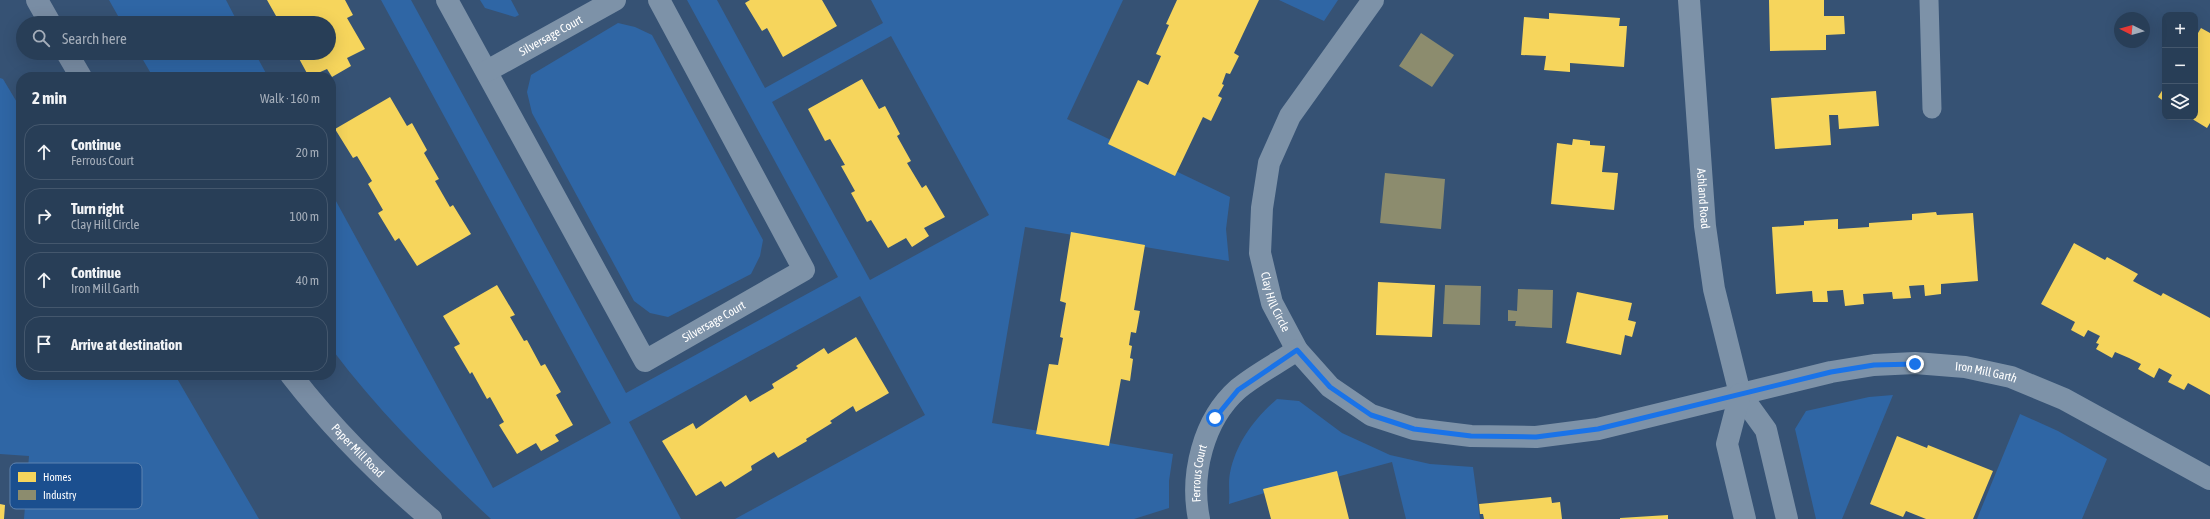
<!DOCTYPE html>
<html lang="en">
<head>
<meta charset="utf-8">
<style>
  body { margin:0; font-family:"Asap Condensed",sans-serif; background:#30455d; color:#f1f3f6 }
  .controls { position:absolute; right:12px; top:12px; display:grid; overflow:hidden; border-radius:8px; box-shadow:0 4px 16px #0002 }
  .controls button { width:36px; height:36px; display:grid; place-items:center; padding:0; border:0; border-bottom:1px solid #44576d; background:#283e57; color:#f1f3f6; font:20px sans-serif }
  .compass { position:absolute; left:2114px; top:12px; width:36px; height:36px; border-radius:50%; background:#283e57; box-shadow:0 4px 16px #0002; rotate:275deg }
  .stop { position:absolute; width:12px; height:12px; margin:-9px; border:3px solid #1a73e8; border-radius:50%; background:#fff }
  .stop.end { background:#1a73e8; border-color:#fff; box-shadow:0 1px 4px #0008 }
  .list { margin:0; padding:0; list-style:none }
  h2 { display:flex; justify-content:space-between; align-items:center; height:52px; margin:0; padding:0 16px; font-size:17px }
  h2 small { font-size:13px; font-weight:400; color:#a5aeba }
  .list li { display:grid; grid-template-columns:26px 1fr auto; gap:12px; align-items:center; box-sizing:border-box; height:56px; margin:0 8px 8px; padding:0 8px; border:1px solid #44576d; border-radius:16px }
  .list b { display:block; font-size:15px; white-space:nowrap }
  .list p { margin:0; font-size:13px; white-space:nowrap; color:#a5aeba }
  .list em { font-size:13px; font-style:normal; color:#a5aeba }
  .icon { flex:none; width:22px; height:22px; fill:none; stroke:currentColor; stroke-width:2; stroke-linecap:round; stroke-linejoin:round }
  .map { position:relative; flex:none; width:2210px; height:519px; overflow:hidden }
  .search { position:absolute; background:#283e57; box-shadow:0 4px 16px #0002; left:16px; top:16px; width:320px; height:44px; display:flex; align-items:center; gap:10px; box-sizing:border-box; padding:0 14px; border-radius:22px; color:#a5aeba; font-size:15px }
  .panel { position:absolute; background:#283e57; box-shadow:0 4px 16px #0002; left:16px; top:72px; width:320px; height:308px; border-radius:16px }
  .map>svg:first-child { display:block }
  .green { fill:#2f66a5; fill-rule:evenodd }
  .homes { fill:#f6d55c }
  .industry { fill:#8c8c6e }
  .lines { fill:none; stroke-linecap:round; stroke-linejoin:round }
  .lane { stroke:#7d92a8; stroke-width:19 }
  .street { stroke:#7d92a8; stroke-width:22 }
  .secondary { stroke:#798da4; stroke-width:22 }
  .route { stroke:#1a73e8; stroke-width:5 }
  .labels { text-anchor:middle; stroke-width:4; stroke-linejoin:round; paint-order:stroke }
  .street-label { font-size:12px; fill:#fff; stroke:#1b4f8f }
  .key { fill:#1b4f8f; stroke:#5f84b1; stroke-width:1 }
  .key-label { font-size:11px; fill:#fff }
</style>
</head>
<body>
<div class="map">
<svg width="2210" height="519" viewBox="0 0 2210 519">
  <rect width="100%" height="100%" fill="#365274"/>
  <path class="green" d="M 109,0 L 226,0 L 238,23 L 122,23 Z
    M 381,0 L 411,0 L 626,393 L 838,277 L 687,0 L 717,0 L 765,88 L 883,23 L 871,0 L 1123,0 L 1067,119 L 1230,197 L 1226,229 L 1229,261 L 1025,227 L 992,423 L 1173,454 L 1169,481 L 1169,508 L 1134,519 L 735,519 L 925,415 L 860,296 L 629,422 L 681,519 L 491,519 C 434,466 378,411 331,348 L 331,192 L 493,488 L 611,423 ZM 891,36 L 989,215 L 870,280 L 772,102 Z
    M 480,0 L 511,0 L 519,15 L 515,17 L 485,8 Z
    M 1279,0 L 1338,0 L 1324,21 Z
    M 618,23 L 635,27 L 652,35 L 763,240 L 760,256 L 751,274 L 668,317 L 650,313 L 634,301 L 532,113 L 527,92 L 531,75 Z
    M 139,53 L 255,53 L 268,77 L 153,77 Z
    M 0,78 L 3,79 L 21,109 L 21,375 L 175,375 L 259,519 L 24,519 L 29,456 L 0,454 Z
    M 1893,395 L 1842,519 L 1816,519 L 1795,429 L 1806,411 L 1869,397 Z
    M 1277,399 L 1299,401 L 1342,433 L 1390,455 L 1430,464 L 1473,467 L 1480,519 L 1406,519 L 1392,462 L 1307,485 L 1271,491 L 1229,504 C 1230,494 1228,483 1230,473 C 1236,443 1254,419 1277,399 Z
    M 2020,414 L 2058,431 L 2107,459 L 2082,519 L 1977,519 Z"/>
  <path class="homes" d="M 267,0 L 345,0 L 353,15 L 347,18 L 365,49 L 347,58 L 351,66 L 332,77 L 327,69 L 309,77 L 296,53 L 329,53 L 329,23 L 280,23 Z
    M 750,0 L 822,0 L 837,26 L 783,57 L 767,28 L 762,31 L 745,3 Z
    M 1177,0 L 1259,0 L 1234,53 L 1239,56 L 1230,74 L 1226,73 L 1222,84 L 1224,85 L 1218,96 L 1222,98 L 1211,121 L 1203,117 L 1175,176 L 1108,144 L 1138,80 L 1148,85 L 1161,56 L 1156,54 L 1169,25 L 1166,24 Z
    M 1769,0 L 1824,0 L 1824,16 L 1844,16 L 1845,34 L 1826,35 L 1826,50 L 1770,51 Z
    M 1549,13 L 1620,18 L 1619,26 L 1627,26 L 1624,67 L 1570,63 L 1570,72 L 1544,70 L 1546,56 L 1521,55 L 1524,17 L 1549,19 Z
    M 2201,28 L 2210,33 L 2210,123 L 2207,128 L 2189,117 L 2195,117 L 2195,38 Z
    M 862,79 L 879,109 L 885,106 L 900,134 L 897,136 L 911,161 L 907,163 L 922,188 L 926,185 L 945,217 L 924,228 L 929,236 L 912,247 L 906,238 L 888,248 L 871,220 L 867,222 L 851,193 L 855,191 L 841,166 L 845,165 L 830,139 L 825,141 L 808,109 Z
    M 2165,86 L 2165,102 L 2158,97 Z
    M 1876,91 L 1879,126 L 1839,129 L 1838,115 L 1829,115 L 1831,145 L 1775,149 L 1771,98 Z
    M 390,97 L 407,126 L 412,123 L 427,150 L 424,153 L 439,179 L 435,181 L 450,207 L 453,205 L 471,234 L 417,266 L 399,238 L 395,241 L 378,213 L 383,210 L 368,184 L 372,181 L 357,156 L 353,158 L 335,129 Z
    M 1573,139 L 1590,141 L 1590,145 L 1605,146 L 1602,172 L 1618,173 L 1614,210 L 1551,204 L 1557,143 L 1572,145 Z
    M 1936,212 L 1937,215 L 1973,213 L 1978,281 L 1941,284 L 1941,294 L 1925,296 L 1924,285 L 1909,286 L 1911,298 L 1893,299 L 1892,292 L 1863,294 L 1864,304 L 1845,306 L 1843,290 L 1827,291 L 1828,302 L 1813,302 L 1812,291 L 1776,294 L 1772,227 L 1804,225 L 1804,221 L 1838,219 L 1838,229 L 1869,227 L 1869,223 L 1912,220 L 1912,214 Z
    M 1071,232 L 1145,245 L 1134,310 L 1140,311 L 1136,333 L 1131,332 L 1129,345 L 1132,346 L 1130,358 L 1133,359 L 1130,381 L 1121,379 L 1109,446 L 1036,434 L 1049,364 L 1058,365 L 1063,338 L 1060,337 L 1066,303 L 1060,301 Z
    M 2074,243 L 2105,260 L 2107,257 L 2138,274 L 2133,281 L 2161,296 L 2163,293 L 2210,318 L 2210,395 L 2188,383 L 2184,390 L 2168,382 L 2172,375 L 2159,368 L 2154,378 L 2138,369 L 2141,364 L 2129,358 L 2115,352 L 2112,358 L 2096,349 L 2099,344 L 2096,343 L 2100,336 L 2088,330 L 2084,337 L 2071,330 L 2075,322 L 2041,304 Z
    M 1378,282 L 1435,285 L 1432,337 L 1376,335 Z
    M 497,285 L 515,315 L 510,317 L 524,341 L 527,340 L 541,366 L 545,364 L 561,392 L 556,395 L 573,425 L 555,435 L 559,441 L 541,451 L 536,443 L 517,454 L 499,425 L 504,422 L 490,397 L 487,399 L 472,372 L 470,374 L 454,347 L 460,344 L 443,316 Z
    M 1577,292 L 1632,303 L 1628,320 L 1636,322 L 1632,337 L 1625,335 L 1621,355 L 1566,343 Z
    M 856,337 L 889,393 L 856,412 L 853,406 L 830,421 L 832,423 L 806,439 L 807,441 L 778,458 L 774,452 L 751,466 L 752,470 L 725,487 L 721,481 L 696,496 L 662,441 L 693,423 L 696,429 L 746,395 L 750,402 L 774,388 L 772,384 L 798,368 L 796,366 L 824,348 L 828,354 Z
    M 1897,436 L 1927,448 L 1928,445 L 1993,471 L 1973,519 L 1926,519 L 1906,511 L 1903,517 L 1870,504 Z
    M 1337,471 L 1349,519 L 1271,519 L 1263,489 Z
    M 1551,497 L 1552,503 L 1560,502 L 1562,519 L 1484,519 L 1483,514 L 1480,514 L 1479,504 Z
    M 0,504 L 5,505 L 4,519 L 0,519 Z
    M 1668,515 L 1668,519 L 1620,519 L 1620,518 Z"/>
  <path class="industry" d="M 1421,33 L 1454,55 L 1432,87 L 1399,66 Z
    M 1385,173 L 1445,179 L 1441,229 L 1380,223 Z
    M 1445,285 L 1481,286 L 1480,325 L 1443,324 Z
    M 1518,289 L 1553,290 L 1552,328 L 1515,326 L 1516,321 L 1508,321 L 1508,310 L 1517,311 Z"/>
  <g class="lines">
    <path class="lane" d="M 1929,0 L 1932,109"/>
    <g class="street">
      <path id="s1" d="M 447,0 L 645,361 L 804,270 L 659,0"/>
      <path id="s2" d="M 1373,0 L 1290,116 L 1269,163 L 1262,208 L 1260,253 L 1272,303 L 1297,350 L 1330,387 L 1371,415 L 1414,429 L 1471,436 L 1536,437 L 1598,429 L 1831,372 L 1874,365 L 1915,363 L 1965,367 L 2011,377 L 2064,399 L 2210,479"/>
      <path id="s3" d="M 1689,0 L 1705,226 L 1714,289 L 1740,394 L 1766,430 L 1787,519"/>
      <path id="s4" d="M 487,71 L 615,0"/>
      <path d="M 1740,394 L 1727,444 L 1745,519"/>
      <path id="s5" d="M 1199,519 C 1190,475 1203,420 1238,389 C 1256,374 1278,363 1297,350"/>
    </g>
    <g class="secondary">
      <path d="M 37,0 L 50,23"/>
      <path d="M 67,53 L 81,77"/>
      <path id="s6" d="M 291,375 C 332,428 380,476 431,519"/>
    </g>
  </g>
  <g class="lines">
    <path class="route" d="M 1215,418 L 1238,390 L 1297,350 L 1330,387 L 1371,415 L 1414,429 L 1471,436 L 1536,437 L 1598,429 L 1831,372 L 1874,365 L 1915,364"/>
  </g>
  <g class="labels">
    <g class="street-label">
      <text dy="4" stroke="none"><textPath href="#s4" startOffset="73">Silversage Court</textPath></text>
      <text dy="4" stroke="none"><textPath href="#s3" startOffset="199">Ashland Road</textPath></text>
      <text dy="4" stroke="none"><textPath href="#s2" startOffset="336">Clay Hill Circle</textPath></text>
      <text dy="4" stroke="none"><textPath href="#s1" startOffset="491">Silversage Court</textPath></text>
      <text dy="4" stroke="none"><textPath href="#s2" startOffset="1115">Iron Mill Garth</textPath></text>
      <text dy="4" stroke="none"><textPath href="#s6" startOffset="101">Paper Mill Road</textPath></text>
      <text dy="4" stroke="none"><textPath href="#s5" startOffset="46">Ferrous Court</textPath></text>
    </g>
  </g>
  <rect x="10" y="463" width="132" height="46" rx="6" class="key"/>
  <rect x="18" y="472" width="18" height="10" fill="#f6d55c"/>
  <rect x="18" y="490" width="18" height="10" fill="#8c8c6e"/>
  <g class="key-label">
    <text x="43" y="481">Homes</text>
    <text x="43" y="499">Industry</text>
  </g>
</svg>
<div class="controls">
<button>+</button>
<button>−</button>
<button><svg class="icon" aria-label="layers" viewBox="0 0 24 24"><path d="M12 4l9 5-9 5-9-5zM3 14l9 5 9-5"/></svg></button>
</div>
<svg class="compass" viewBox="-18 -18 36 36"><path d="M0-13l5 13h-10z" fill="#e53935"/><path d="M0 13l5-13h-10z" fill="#a5aeba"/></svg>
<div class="stop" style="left:1215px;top:418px"></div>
<div class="stop end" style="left:1915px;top:364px"></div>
<div class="search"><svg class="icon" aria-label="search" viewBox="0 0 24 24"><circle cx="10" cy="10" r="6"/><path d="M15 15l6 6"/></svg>Search here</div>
<section class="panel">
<h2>2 min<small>Walk · 160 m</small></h2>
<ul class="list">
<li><svg class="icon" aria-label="ahead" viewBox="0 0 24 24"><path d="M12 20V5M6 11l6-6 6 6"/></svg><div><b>Continue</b><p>Ferrous Court</p></div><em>20 m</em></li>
<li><svg class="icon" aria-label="right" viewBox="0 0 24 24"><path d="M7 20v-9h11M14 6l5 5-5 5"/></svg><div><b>Turn right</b><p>Clay Hill Circle</p></div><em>100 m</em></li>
<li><svg class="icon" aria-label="ahead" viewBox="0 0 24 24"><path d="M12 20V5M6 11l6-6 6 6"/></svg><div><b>Continue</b><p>Iron Mill Garth</p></div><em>40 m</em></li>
<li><svg class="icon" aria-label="arrive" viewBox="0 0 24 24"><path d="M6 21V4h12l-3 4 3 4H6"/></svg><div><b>Arrive at destination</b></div></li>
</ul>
</section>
</div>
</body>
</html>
